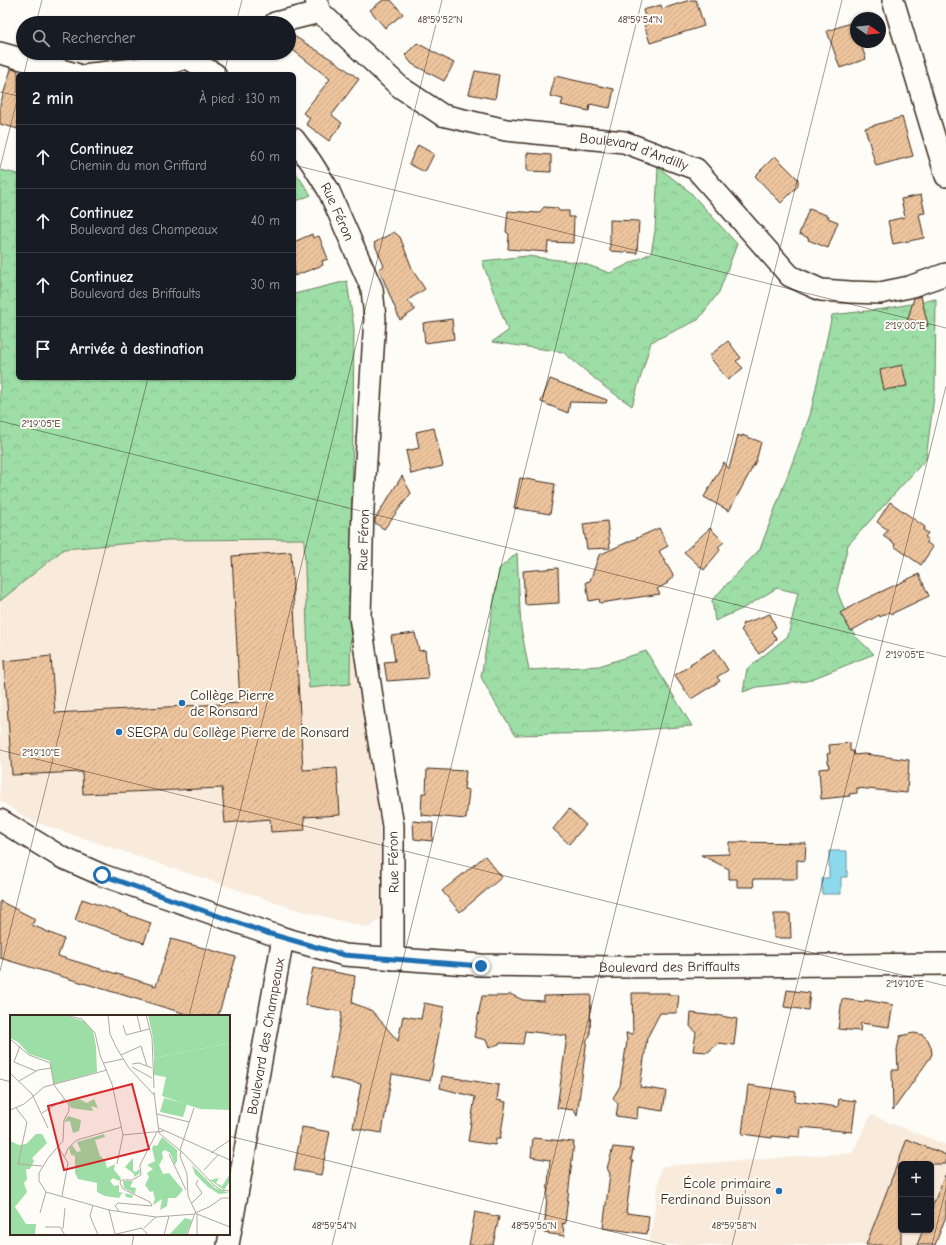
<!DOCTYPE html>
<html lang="fr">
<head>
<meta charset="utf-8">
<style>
  body { margin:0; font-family:"Comic Neue",sans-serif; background:#20242c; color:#f1f3f6 }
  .controls { position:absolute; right:12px; bottom:12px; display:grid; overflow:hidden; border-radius:6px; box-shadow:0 1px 3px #0004 }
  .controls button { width:36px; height:36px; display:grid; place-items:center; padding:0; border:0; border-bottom:1px solid #363941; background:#171b24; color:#f1f3f6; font:20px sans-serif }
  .compass { position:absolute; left:850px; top:12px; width:36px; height:36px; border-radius:50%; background:#171b24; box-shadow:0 1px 3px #0004; rotate:104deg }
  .stop { position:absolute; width:12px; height:12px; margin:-9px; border:3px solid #1f6fb2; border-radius:50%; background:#fff }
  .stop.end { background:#1f6fb2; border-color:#fff; box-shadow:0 1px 4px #0008 }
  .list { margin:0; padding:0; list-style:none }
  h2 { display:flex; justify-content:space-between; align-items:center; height:52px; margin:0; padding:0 16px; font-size:17px }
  h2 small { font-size:13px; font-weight:400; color:#9ea1a6 }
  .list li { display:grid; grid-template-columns:26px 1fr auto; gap:12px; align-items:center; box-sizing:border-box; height:64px; padding:0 16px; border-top:1px solid #363941 }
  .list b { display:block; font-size:15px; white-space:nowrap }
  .list p { margin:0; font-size:13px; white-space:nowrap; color:#9ea1a6 }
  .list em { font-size:13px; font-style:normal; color:#9ea1a6 }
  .icon { flex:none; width:22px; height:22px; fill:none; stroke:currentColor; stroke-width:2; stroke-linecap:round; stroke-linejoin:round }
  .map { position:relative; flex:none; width:946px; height:1245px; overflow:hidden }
  .search { position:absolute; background:#171b24; box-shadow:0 1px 3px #0004; left:16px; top:16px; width:280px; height:44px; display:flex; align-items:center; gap:10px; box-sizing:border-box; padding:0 14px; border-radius:22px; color:#9ea1a6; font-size:15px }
  .panel { position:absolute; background:#171b24; box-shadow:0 1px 3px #0004; left:16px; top:72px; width:280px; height:308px; border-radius:6px }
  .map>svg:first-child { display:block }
  .built { fill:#f8ebdc }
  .forest { fill:url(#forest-crowns); stroke:#6c8462 }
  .water { fill:#8dd9ee; stroke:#6c939b }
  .building { fill:url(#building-hatch); stroke:#3b2a1e }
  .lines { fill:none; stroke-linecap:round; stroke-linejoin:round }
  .street-casing { stroke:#3b2a1e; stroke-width:24 }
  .street { stroke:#fdfcf7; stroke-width:21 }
  .route { stroke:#1f6fb2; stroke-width:5 }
  .ticks { fill:none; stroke:#3b2a1e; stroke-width:1; stroke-opacity:0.45 }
  .poi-dot { fill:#1f6fb2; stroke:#fdfcf7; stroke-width:1.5 }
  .labels { text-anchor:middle; stroke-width:4; stroke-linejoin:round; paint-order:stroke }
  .street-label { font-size:14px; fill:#3b2a1e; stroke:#fdfcf7 }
  .poi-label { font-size:14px; fill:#3b2a1e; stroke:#fdfcf7; text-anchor:start }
  .inset-road { fill:none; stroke:#afa8a0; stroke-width:1 }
  .view { fill:#d62828; fill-opacity:0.15; stroke:#d62828; stroke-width:2 }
  .inset-edge { fill:none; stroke:#3b2a1e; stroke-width:2 }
  .ticks-label { font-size:10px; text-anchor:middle; fill:#3b2a1e; stroke:#fdfcf7; stroke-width:4; stroke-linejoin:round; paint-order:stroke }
</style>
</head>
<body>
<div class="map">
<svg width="946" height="1245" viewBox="0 0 946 1245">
  <defs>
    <pattern id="forest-crowns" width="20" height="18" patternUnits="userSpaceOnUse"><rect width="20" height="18" fill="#9ddda6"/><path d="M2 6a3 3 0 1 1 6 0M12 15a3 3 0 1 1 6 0" fill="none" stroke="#88be8e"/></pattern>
    <pattern id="building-hatch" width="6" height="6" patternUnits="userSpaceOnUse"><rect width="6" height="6" fill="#edc49d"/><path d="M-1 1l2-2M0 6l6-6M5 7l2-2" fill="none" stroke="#cca987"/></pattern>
  </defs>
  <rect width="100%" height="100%" fill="#fdfcf7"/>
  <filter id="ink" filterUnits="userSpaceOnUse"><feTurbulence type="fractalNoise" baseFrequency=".025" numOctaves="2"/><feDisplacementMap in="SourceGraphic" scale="8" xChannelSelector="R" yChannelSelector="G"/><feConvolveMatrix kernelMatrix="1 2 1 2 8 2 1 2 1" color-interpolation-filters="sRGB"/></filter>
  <g filter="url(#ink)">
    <path class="built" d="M 353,378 L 351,605 L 380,823 L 382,918 L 369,928 L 295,909 L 32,821 L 0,801 L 0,496 Z
      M 871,1115 L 946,1145 L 946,1172 L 931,1210 L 931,1164 L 901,1164 L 901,1230 L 923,1230 L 917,1245 L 649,1245 L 661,1166 L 852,1153 Z"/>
    <path class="forest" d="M 658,167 L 690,192 L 737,244 L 719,292 L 698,320 L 651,342 L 632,406 L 606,388 L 563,352 L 492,342 L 508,331 L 482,261 L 527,256 L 582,263 L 610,273 L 651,253 L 655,231 Z
      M 0,170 L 18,174 L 18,378 L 294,378 L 294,294 L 347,281 L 354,328 L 350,684 L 309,688 L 304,539 L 167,540 L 64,549 L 0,601 Z
      M 294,170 L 311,195 L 294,202 Z
      M 936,299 L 935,389 L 926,459 L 848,545 L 837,591 L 855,636 L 874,654 L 807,681 L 757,687 L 743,692 L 747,669 L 788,636 L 798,593 L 777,588 L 742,609 L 715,621 L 712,600 L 760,549 L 810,415 L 832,315 L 884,309 Z
      M 517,553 L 521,628 L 529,670 L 599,666 L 646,651 L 692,726 L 599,733 L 516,735 L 497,706 L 481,677 L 499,569 Z"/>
    <path class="water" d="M 829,851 L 847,851 L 847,877 L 841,877 L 841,894 L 822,894 L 822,878 L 829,878 Z"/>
    <path class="building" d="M 383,0 L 391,0 L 403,14 L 385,28 L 370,10 Z
      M 690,0 L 696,0 L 704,26 L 650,43 L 642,18 L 645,17 L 643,10 L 661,5 L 662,9 Z
      M 853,22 L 856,31 L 856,42 L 860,42 L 866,59 L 840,68 L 827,31 Z
      M 289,33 L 339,64 L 359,79 L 332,115 L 342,123 L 329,141 L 306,124 L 310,118 L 303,113 L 330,79 L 289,47 Z
      M 417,43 L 454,63 L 444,81 L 412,64 L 405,55 Z
      M 11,69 L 18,70 L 18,129 L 0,124 L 0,105 Z
      M 475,71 L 499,75 L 495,99 L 469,94 Z
      M 555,76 L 614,89 L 610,108 L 590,104 L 589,111 L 561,105 L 563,99 L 550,96 Z
      M 902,117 L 913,156 L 876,166 L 865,128 Z
      M 418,145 L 434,154 L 425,172 L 409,164 Z
      M 527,153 L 551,155 L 551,172 L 527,171 Z
      M 775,156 L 798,179 L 798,186 L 781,203 L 755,176 Z
      M 921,195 L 925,213 L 919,214 L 924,238 L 893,244 L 888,221 L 905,217 L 901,199 Z
      M 544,207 L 557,208 L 559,211 L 569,211 L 569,217 L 574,217 L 573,243 L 548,242 L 547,252 L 508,249 L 509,234 L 506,232 L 508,211 L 539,213 Z
      M 809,209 L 829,216 L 828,218 L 838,222 L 828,248 L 808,240 L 809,238 L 799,234 Z
      M 610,220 L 639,221 L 637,253 L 610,251 Z
      M 394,232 L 400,237 L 413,271 L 425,289 L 408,300 L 415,310 L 400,320 L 379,269 L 384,266 L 374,243 Z
      M 312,234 L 313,238 L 319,236 L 328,259 L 322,261 L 323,265 L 294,276 L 294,242 Z
      M 921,296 L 928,326 L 907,322 L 914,298 Z
      M 452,319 L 454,339 L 425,343 L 423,323 Z
      M 728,341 L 741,358 L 736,361 L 743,368 L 728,380 L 709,356 Z
      M 902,365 L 907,386 L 884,390 L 880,370 Z
      M 550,379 L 607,400 L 606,403 L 570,402 L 568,413 L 541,402 Z
      M 434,428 L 443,466 L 411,474 L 406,451 L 419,448 L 416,432 Z
      M 738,435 L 742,437 L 742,435 L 761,442 L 756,461 L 729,511 L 704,497 L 724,462 L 729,469 Z
      M 402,476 L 411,493 L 384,529 L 375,523 L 375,519 Z
      M 520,478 L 555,484 L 550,514 L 514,508 Z
      M 890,502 L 925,527 L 923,530 L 928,533 L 925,537 L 928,539 L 926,542 L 933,547 L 921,565 L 894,546 L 895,544 L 883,536 L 888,530 L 877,522 Z
      M 607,521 L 610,548 L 587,549 L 583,524 Z
      M 659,528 L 668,546 L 659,551 L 674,577 L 667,582 L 668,583 L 657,589 L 660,594 L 600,603 L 599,599 L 589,601 L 586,582 L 590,581 L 599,555 Z
      M 710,528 L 724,542 L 718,547 L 720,550 L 704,570 L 684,552 Z
      M 291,552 L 303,770 L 337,768 L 340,815 L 304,817 L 305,830 L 271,832 L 270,819 L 225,823 L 222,788 L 83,794 L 82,772 L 12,775 L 4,661 L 51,656 L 55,713 L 240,703 L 232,556 Z
      M 558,568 L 559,603 L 525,605 L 523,571 Z
      M 919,574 L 929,596 L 891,614 L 889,612 L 880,617 L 879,615 L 851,631 L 840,613 L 859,602 Z
      M 770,614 L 776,627 L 771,631 L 777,639 L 759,654 L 741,630 L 743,628 L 742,624 Z
      M 415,633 L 419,651 L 425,650 L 428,678 L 387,681 L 384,662 L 395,661 L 391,636 Z
      M 715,649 L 728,670 L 717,677 L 720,681 L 691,699 L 675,675 L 691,665 L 690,664 Z
      M 850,743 L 850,751 L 853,751 L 854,755 L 865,754 L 909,760 L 907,793 L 857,788 L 857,793 L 849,794 L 850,796 L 821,799 L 819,769 L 829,768 L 827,754 L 830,753 L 829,745 Z
      M 427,769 L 466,771 L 464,789 L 469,790 L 466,819 L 421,815 L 422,793 L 426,793 Z
      M 569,809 L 586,825 L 569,844 L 553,829 Z
      M 413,821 L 433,823 L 432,841 L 414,839 Z
      M 729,842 L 806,843 L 805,861 L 797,860 L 797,879 L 753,879 L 754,887 L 737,887 L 737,879 L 729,879 L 729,869 L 701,855 L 729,854 Z
      M 485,856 L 502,877 L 460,912 L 442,891 Z
      M 82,899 L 151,923 L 144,943 L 75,920 Z
      M 0,901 L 35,919 L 32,925 L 64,939 L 58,956 L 156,986 L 171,939 L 236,957 L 218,1016 L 193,1016 L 0,958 Z
      M 774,914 L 790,914 L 791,938 L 774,938 Z
      M 313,968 L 355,976 L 352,1003 L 366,1008 L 372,1011 L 398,1041 L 403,1016 L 421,1019 L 424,1003 L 444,1007 L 430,1081 L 392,1074 L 382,1133 L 353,1128 L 361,1084 L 330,1078 L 342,1012 L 305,1005 Z
      M 787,990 L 810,993 L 808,1010 L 784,1007 Z
      M 632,993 L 669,993 L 669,995 L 679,995 L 677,1013 L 660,1013 L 647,1038 L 640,1087 L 666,1091 L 663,1111 L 638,1107 L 637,1119 L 616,1116 L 618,1104 L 613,1098 L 620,1086 L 627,1041 L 626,1033 L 633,1034 Z
      M 510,994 L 523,1000 L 544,1001 L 544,996 L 591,995 L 590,1036 L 587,1039 L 577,1116 L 574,1110 L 557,1108 L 567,1036 L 525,1031 L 523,1044 L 501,1043 L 489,1048 L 486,1040 L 474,1037 L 482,996 L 508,996 Z
      M 842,999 L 864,1002 L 865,1000 L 893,1005 L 889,1027 L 861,1023 L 860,1031 L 838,1029 Z
      M 691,1013 L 716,1016 L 716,1015 L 737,1019 L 734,1045 L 719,1043 L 708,1052 L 693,1051 L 696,1033 L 690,1026 Z
      M 914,1033 L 923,1035 L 928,1040 L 931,1047 L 932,1054 L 930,1058 L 893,1110 L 892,1070 L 898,1070 L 897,1050 L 900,1036 Z
      M 442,1076 L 499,1085 L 497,1100 L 506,1102 L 500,1139 L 496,1139 L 495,1145 L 468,1141 L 475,1097 L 440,1088 Z
      M 748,1085 L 796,1092 L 795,1101 L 838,1107 L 839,1099 L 856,1101 L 852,1132 L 801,1127 L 800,1137 L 790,1136 L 790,1138 L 772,1136 L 772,1138 L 742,1134 Z
      M 302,1127 L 330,1132 L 321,1175 L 294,1170 Z
      M 533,1138 L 574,1142 L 565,1224 L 562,1223 L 565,1236 L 544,1233 L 550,1160 L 531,1157 Z
      M 907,1139 L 946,1155 L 946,1164 L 901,1164 L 901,1245 L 866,1245 Z
      M 613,1147 L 633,1149 L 631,1160 L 633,1161 L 626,1213 L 649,1216 L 647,1234 L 603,1228 L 610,1174 L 607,1168 L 611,1155 Z
      M 945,1175 L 946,1175 L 946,1216 L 935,1245 L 917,1245 L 923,1230 L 931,1230 L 931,1210 Z
      M 475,1212 L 499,1217 L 493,1245 L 469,1245 Z"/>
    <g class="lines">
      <defs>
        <g id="street">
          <path id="s1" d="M 316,0 L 320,12 L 400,87 L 442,115 L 506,130 L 624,142 L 696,169 L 790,276 L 821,290 L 850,292 L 880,293 L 909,287 L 946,274"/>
          <path d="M 893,0 L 946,176"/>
          <path d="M 275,23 L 320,12"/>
          <path d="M 0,53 L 76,74"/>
          <path d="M 187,58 L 215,74"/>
          <path d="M 90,74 C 120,70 171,68 196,53"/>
          <path id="s2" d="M 294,139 L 311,162 L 328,189 L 372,289 L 375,318 L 363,508 L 360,617 L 377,730 L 393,826 L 393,959"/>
          <path d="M 0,820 L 61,857 L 102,875 L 283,938"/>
          <path id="s3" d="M 228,1245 L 283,938 L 344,955 L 481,965 L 613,967 L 946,964"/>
        </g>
      </defs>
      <use href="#street" class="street-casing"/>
      <use href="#street" class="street"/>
    </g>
  </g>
  <g class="lines" filter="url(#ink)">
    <path class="route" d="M 102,875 L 267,933 L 344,955 L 481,966"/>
  </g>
  <path class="ticks" d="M 36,23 L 42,0M 236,23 L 242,0M 24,74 L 29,53M 224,74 L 229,53M 0,92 L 18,96M 294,165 L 946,328M 0,168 L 18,96M 0,421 L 946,657M 0,750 L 946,986M 0,971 L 148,378M 189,1016 L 442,0M 0,1079 L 11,1082M 229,1136 L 666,1245M 132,1245 L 134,1234M 332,1245 L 642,0M 532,1245 L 842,0M 732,1245 L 946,386M 932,1245 L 946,1188"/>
  <g class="poi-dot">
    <circle cx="182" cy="703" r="4"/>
    <circle cx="119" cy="732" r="4"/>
    <circle cx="779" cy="1191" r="4"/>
  </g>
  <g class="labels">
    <g class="street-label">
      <text dy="5" stroke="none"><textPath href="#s1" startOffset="369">Boulevard d'Andilly</textPath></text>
      <text dy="5" stroke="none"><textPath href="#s2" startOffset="85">Rue Féron</textPath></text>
      <text transform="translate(363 540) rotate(-88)" y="5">Rue Féron</text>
      <text transform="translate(393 862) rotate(-91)" y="5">Rue Féron</text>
      <text dy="5" stroke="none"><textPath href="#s3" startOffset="701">Boulevard des Briffaults</textPath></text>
      <text dy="5" stroke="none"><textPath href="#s3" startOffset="212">Boulevard des Champeaux</textPath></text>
    </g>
    <g class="poi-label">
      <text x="190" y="700">Collège Pierre<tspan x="190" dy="16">de Ronsard</tspan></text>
      <text x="127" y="737">SEGPA du Collège Pierre de Ronsard</text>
      <text x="771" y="1188" text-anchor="end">École primaire<tspan x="771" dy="16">Ferdinand Buisson</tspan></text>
    </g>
  </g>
  <g transform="translate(10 1015)">
    <rect width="220" height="220" fill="#fdfcf7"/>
    <path d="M 0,0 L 54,0 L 74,6 L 83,16 L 86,31 L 87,57 L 44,69 L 40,46 L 19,39 L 8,27 L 0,23 ZM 220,28 L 220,95 L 190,94 L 152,81 L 156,62 L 144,60 L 144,43 ZM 69,84 L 77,88 L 84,84 L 88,93 L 81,91 L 83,96 L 61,93 L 58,86 ZM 58,101 L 71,105 L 69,116 L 63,118 L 60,106 L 54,107 ZM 26,119 L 32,119 L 37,128 L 22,143 L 24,146 L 20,154 L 16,154 L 17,164 L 14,168 L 17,177 L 5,192 L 16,209 L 26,209 L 25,220 L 0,220 L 0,126 L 9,130 L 16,129 ZM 94,119 L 95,122 L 85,125 L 90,141 L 95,145 L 97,153 L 105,149 L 104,155 L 111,163 L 109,166 L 103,163 L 100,166 L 104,171 L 109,170 L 109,177 L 123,180 L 122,183 L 116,182 L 115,178 L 112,178 L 109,183 L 95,181 L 87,177 L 87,168 L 68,164 L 65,158 L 65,141 L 61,140 L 59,133 L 62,130 L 67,137 L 71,136 L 67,127 ZM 152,122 L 167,135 L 167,146 L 165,150 L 160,138 L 155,135 L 152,137 L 153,143 L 149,150 L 153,159 L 159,158 L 173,175 L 166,183 L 158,183 L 157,191 L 150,195 L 152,184 L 143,190 L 145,184 L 143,176 L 140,177 L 135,170 L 139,162 L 137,158 L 143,154 L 137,150 L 145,146 L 142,133 L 144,130 L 147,131 ZM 123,143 L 123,156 L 126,157 L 129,154 L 130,158 L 124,162 L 124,159 L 115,152 ZM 182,150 L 205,173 L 219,178 L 209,179 L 198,172 L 185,159 ZM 220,159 L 220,166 L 214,175 L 200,165 L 209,163 L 206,168 L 212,171 ZM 113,166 L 123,166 L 120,172 L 126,173 L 125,179 L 114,173 Z" fill="#9ddda6"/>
    <path d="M 175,203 L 182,205 L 176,220 L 159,220 Z" fill="#9ddda6"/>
    <path d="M 138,0 L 220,0 L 220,28 L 144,43 L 143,23 ZM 154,83 L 177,89 L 173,102 L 150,97 Z" fill="#9ddda6"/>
    <path class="inset-road" d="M 55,0 L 72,4 L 85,18 L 90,40 L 102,69 L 113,120 L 154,116M 98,0 L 100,19 L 106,32 L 119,53 L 144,80M 127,0 L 131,17M 136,0 L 142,23 L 144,73M 113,10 L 116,20 L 139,14M 0,24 L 19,40 L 40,48 L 44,70 L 59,90 L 59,96 L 54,105 L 53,126 L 38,143 L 29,158 L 29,166 L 36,177 L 99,195 L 146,202 L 134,213M 10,31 L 4,47 L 26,56M 111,40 L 131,31 L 137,51M 94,48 L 113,44M 122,49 L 129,48 L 142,53M 122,52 L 142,63M 0,58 L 22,79 L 38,113M 9,66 L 28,55 L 42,53M 144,77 L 149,118 L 172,137 L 204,170 L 211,175 L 220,176M 6,93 L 17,107 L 8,149 L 32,151M 0,95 L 14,89 L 34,72 L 97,55M 32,98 L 55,84M 147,99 L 179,107M 149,113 L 220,145M 49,133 L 58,148 L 52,181M 170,135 L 184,93M 171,136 L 170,141 L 177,159 L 178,181 L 187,200 L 187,220M 201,138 L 220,125M 159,139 L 176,175M 55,141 L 58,133 L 67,125 L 112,112M 107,149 L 113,120M 194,155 L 208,140M 181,189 L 192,178 L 186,169 L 188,165M 83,190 L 80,201 L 88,220M 99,195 L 105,219M 110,197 L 105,191 L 108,188 L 142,191 L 140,187 L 113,174 L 110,168 L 111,165 L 122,165 L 131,160 L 130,150 L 147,117M 30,198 L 36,177M 187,199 L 220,212M 146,202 L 185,199M 35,212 L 50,212 L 55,220M 53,214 L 55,193M 102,220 L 132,213 L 138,220M 154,220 L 159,201M 177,220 L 185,198 L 199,192 L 212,183 L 220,183"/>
    <path class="view" d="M 122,69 L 139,134 L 54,155 L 38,91 Z"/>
    <rect width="220" height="220" class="inset-edge"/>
  </g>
  <g class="ticks-label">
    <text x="440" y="23">48°59'52"N</text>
    <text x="640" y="23">48°59'54"N</text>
    <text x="905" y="329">2°19'00"E</text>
    <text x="41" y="427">2°19'05"E</text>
    <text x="905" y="658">2°19'05"E</text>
    <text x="41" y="756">2°19'10"E</text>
    <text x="905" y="987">2°19'10"E</text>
    <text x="334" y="1229">48°59'54"N</text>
    <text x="534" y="1229">48°59'56"N</text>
    <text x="734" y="1229">48°59'58"N</text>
  </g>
</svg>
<div class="controls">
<button>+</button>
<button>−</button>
</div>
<svg class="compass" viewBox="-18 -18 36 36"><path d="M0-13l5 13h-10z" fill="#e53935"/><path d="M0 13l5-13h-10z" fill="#9ea1a6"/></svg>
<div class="stop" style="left:102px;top:875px"></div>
<div class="stop end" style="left:481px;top:966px"></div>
<div class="search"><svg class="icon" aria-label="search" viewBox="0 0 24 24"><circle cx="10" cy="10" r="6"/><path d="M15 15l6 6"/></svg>Rechercher</div>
<section class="panel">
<h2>2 min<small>À pied · 130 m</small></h2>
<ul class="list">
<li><svg class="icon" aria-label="ahead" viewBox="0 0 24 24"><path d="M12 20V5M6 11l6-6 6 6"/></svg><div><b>Continuez</b><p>Chemin du mon Griffard</p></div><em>60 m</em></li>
<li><svg class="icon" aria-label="ahead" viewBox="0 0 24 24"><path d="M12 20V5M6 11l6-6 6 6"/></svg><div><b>Continuez</b><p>Boulevard des Champeaux</p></div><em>40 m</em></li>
<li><svg class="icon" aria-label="ahead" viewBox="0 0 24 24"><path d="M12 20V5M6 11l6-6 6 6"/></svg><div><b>Continuez</b><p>Boulevard des Briffaults</p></div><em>30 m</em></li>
<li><svg class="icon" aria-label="arrive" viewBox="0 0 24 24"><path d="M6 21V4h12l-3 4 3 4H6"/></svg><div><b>Arrivée à destination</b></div></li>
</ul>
</section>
</div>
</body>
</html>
